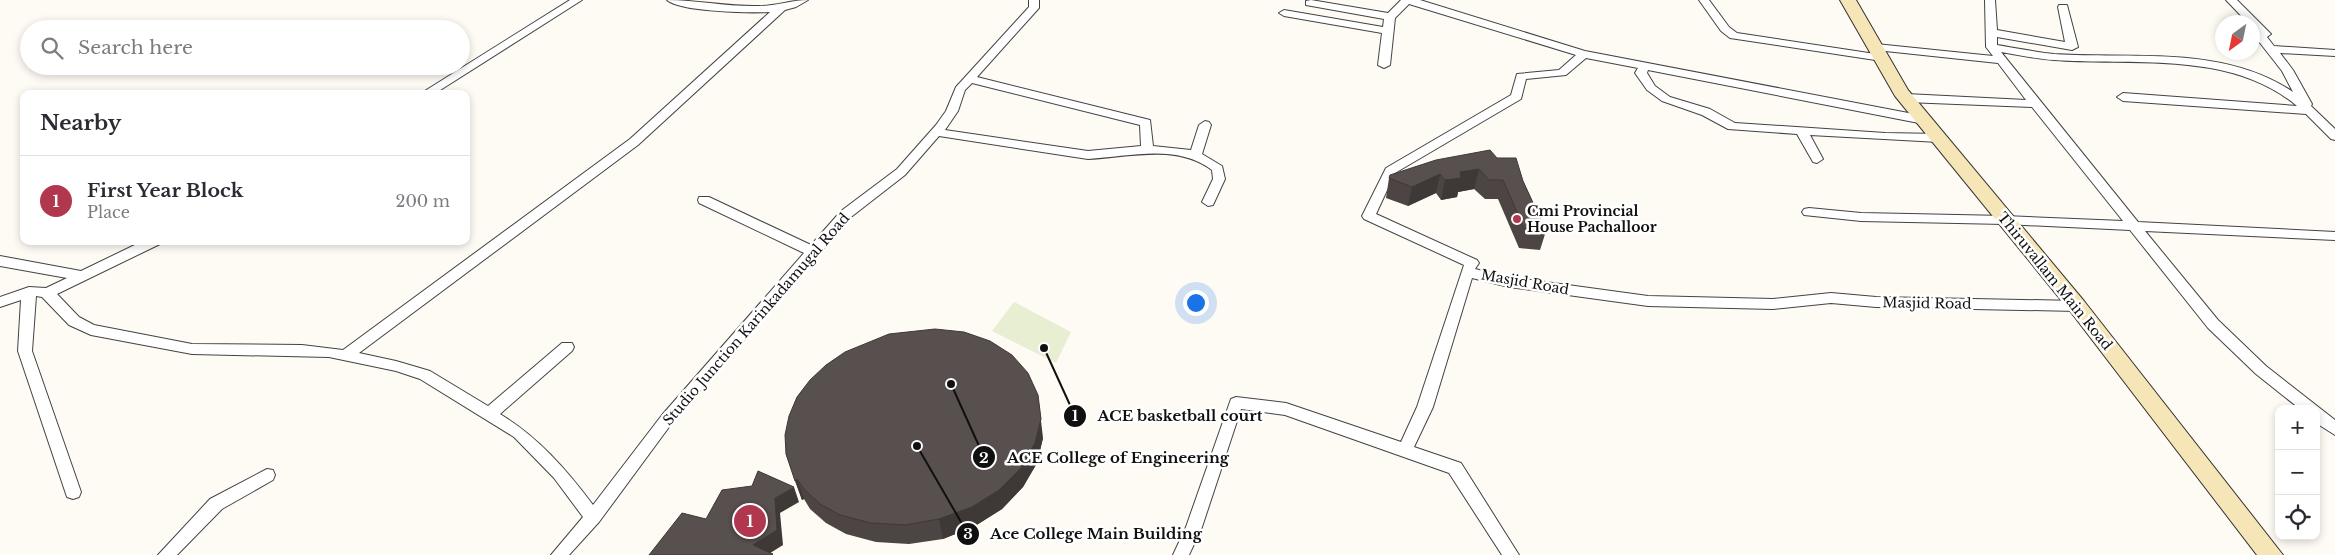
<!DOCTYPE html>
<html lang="en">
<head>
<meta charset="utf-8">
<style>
  body { margin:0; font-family:"Libre Baskerville",serif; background:#f7f7f7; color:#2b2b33 }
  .controls { position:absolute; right:15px; bottom:15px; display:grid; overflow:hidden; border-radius:10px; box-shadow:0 2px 8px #0003 }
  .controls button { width:45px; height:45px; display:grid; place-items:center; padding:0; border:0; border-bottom:1px solid #e1e1e2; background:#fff; color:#2b2b33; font:25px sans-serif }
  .compass { position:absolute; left:2215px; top:15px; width:45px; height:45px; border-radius:50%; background:#fff; box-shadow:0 2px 8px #0003; rotate:213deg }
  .you { position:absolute; left:1195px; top:302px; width:18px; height:18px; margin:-12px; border:4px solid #fff; border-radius:50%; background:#1a73e8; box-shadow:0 0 0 8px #1a73e833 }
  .badge { display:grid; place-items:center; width:32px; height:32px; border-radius:50%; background:#b1374f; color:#fff; font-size:16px; font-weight:700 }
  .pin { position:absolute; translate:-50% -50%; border:2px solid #fff; box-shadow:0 1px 5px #0006 }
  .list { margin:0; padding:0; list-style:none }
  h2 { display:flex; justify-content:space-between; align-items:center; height:65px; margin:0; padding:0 20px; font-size:21px }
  h2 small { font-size:16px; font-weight:400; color:#7c7c81 }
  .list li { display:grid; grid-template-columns:32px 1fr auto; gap:15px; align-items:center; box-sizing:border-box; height:90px; padding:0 20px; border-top:1px solid #e1e1e2 }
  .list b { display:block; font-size:19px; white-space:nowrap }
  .list p { margin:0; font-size:16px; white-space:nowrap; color:#7c7c81 }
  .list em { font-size:16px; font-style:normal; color:#7c7c81 }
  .icon { flex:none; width:28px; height:28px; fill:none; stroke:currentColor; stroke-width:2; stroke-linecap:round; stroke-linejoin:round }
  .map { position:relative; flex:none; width:2335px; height:555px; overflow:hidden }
  .search { position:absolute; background:#fff; box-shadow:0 2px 8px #0003; left:20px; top:20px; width:450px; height:55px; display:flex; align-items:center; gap:12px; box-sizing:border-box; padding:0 18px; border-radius:28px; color:#7c7c81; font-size:19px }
  .panel { position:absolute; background:#fff; box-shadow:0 2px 8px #0003; left:20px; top:90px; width:450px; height:155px; border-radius:10px }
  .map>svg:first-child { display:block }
  .pitch { fill:#e8eed2 }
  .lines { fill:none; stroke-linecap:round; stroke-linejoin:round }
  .minor-casing { stroke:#434343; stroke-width:2 }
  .secondary-casing { stroke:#323232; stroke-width:2 }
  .minor { fill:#fff; fill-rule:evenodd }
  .secondary { fill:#f6e6b7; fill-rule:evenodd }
  .wall { fill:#4c4543 }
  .shaded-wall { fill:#3e3837 }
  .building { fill:#58504e; stroke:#3e3837 }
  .poi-dot { fill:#b1374f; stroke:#fff; stroke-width:2 }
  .labels { text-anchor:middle; stroke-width:5; stroke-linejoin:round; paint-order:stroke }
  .poi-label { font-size:14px; font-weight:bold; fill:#101010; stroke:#fff; text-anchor:start }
  .street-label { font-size:14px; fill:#101010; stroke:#fff }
  .leader { fill:none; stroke:#101010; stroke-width:2 }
  .callout-dot { fill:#101010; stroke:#fff; stroke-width:2 }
  .mark-label { font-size:15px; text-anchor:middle; font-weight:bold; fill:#fff }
  .callout-label { font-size:15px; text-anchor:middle; font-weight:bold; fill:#101010; stroke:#fff; stroke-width:5; stroke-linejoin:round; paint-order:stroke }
</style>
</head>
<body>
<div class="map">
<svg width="2335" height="555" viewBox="0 0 2335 555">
  <rect width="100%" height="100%" fill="#fefaf4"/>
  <path class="pitch" d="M 1014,302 L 1071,332 L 1056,363 L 992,331 Z"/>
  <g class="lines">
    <defs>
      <path id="minor" d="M 570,0 L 582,0 L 434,94 L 420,94 Z
        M 667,0 C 698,0 728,7 759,6 C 776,6 792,0 808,0 L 796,7 L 785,10 L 638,145 L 359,353 L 396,361 L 430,371 L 488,406 L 562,343 L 572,343 L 574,347 L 572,351 L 500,414 C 538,437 566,469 593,505 L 662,415 L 804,253 L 699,203 L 698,200 L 699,197 L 709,197 L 811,245 L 841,211 L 897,169 L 936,125 L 946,111 L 956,87 L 1029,7 L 1029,0 L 1039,0 L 1039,8 L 977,77 L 1150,120 L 1153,146 L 1191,150 L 1199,125 L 1205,121 L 1209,122 L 1211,125 L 1202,154 L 1222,166 L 1225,179 L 1213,205 L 1208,206 L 1202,202 L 1213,179 L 1212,170 C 1176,143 1129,157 1088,159 L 939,136 L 905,175 L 851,217 L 672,423 L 599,522 L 569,555 L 551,555 L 583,517 L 554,478 L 514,437 L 420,379 L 396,371 L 329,357 L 192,354 L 91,335 L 69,325 L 42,297 L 36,296 L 32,351 L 81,492 L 79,497 L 73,499 L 67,497 L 18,351 L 21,300 L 0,307 L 0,297 L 29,287 L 46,288 L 67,278 L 0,266 L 0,256 L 81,271 L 143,241 L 162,241 L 160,244 L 57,294 L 79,317 L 94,325 L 192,344 L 302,345 L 343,350 L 630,139 L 770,12 C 751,13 680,12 667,0 ZM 972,83 L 1140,125 L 1141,146 L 1088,151 L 945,130 L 958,111 L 965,90 Z
        M 1311,0 L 1388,13 L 1401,0 L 1420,0 L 1585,51 L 1924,116 L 1930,120 L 1924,124 L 1648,70 L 1647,73 L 1655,86 L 1670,97 L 1710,109 L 1735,123 L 1885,133 L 1939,134 L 1945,138 L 1939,142 L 1810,135 L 1823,159 L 1817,163 L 1813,162 L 1797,134 L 1728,129 L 1702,115 L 1662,101 L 1647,90 L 1635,73 L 1638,68 L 1586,58 L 1566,75 L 1526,79 L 1521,99 L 1395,173 L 1376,214 L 1477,260 L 1479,263 L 1475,269 L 1509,277 L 1648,296 L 1773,299 L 1831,293 L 1876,297 L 2077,301 L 2084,306 L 2077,311 L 1876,307 L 1831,303 L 1773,309 L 1648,306 L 1509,287 L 1472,278 L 1433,407 L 1414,447 L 1461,463 L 1519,555 L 1502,555 L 1449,473 L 1285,415 L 1241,409 L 1202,527 L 1189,555 L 1173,555 L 1186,527 L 1231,399 L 1236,397 L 1286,403 L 1401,442 L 1417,407 L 1464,265 L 1364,219 L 1362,216 L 1386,168 L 1511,95 L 1517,74 L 1559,70 L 1576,55 L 1409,4 L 1395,18 L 1390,65 L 1384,68 L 1378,65 L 1382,33 L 1284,16 L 1279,13 L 1284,10 L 1383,27 L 1384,19 L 1306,5 L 1306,1 Z
        M 1699,0 L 1709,0 L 1729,27 L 1737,33 L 1882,55 L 1888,58 L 1882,61 L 1730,38 L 1721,31 Z
        M 1985,0 L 1995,0 L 1997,30 L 2065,42 L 2058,7 L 2059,5 L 2067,5 L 2078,47 L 2072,50 L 1997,37 L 1997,45 C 2016,48 2035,52 2054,54 C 2133,59 2224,45 2293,92 L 2282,71 L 2253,34 L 2256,31 L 2252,28 L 2252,22 L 2247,22 L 2226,0 L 2237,0 L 2271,34 L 2267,37 L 2274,46 L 2335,50 L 2335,56 L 2280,53 L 2293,70 L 2312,104 L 2311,106 L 2335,129 L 2335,140 L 2331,139 L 2306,114 L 2123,101 L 2117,97 L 2123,93 L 2297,106 C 2230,50 2136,66 2054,60 C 2037,59 2019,55 2001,52 L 2138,222 L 2335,232 L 2335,240 L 2145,231 L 2218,320 L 2266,366 L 2335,420 L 2335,435 L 2316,423 L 2316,409 L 2300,409 L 2256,374 L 2208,328 L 2130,230 L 2005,224 L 1861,221 L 1804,215 L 1802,212 L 1804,209 L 1809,208 L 1861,213 L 2005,216 L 2123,221 L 2032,107 L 1906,102 L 1900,98 L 1906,94 L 2026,100 L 1998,63 L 1876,50 L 1870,47 L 1876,44 L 1993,56 L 1986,47 Z
        M 267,469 L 273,470 L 275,475 L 273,480 L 222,509 L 177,555 L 158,555 L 210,499 Z"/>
      <path id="secondary" d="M 1840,0 L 1856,0 L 1908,90 L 2084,301 L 2283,555 L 2257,555 L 2070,311 L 1895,96 Z"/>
    </defs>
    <use href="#minor" class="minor-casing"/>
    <use href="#secondary" class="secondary-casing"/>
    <use href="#minor" class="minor"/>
    <use href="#secondary" class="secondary"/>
  </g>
  <path class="wall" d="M 1497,158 L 1523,181 L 1546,231 L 1540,250 L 1519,248 L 1498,199 L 1485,199 L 1474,189 L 1458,192 L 1457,197 L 1441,200 L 1436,193 L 1408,206 L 1386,198 L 1389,178 Z
    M 1043,438 L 1037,463 L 1023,487 L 1002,509 L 975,526 L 943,539 L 909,544 L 876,542 L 846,534 L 826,523 L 810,509 L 804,499 L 802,500 L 786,454 Z"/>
  <path class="shaded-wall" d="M 1479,169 L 1474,189 L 1458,192 L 1457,197 L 1441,200 L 1445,180 L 1460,172 Z
    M 1440,174 L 1436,193 L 1408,206 L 1412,187 Z
    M 1038,395 L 1043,438 L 1037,463 L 1023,487 L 1002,509 L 975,526 L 943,539 L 939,519 Z
    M 797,479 L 804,499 L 802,500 L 795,481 Z
    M 794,487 L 799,502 L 780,513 L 783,545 L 767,555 L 753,545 L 775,498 Z"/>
  <path class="building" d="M 1490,150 L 1497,158 L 1516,158 L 1523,181 L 1546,231 L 1524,228 L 1503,180 L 1489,180 L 1479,169 L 1460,172 L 1461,178 L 1445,180 L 1440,174 L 1412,187 L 1389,178 L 1390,175 L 1436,160 Z
    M 935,329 L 964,332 L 990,341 L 1012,355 L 1028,373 L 1038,395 L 1041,419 L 1035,443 L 1021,468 L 999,490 L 972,507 L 939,519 L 905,525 L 871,523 L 840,515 L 820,504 L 804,489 L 797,479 L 795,481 L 786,454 L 785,435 L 789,416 L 797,397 L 810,380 L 826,365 L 845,352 L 889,334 Z
    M 758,471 L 794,487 L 775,498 L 777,530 L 753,545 L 773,554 L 772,555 L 649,555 L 682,513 L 706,519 L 722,490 L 752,486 Z"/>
  <circle class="poi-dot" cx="1517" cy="219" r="5"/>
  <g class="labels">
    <g class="poi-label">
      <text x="1527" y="216">Cmi Provincial<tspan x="1527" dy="16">House Pachalloor</tspan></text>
    </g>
    <g class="street-label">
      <text transform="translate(2055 281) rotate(51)" y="5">Thiruvallam Main Road</text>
      <text transform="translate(1525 282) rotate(10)" y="5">Masjid Road</text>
      <text transform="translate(1927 303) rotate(1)" y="5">Masjid Road</text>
      <text transform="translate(756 319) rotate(-49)" y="5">Studio Junction Karinkadamugal Road</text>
    </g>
  </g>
  <path class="leader" d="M1044 348L1075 416M951 384L984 457M917 446L968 534"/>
  <g class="callout-dot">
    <circle cx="1044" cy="348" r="5"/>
    <circle cx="951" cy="384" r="5"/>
    <circle cx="917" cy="446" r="5"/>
    <circle cx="1075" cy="416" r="12"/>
    <circle cx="984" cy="457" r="12"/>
    <circle cx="968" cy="534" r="12"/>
  </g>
  <g class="mark-label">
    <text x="1075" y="421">1</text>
    <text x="984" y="463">2</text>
    <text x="968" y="539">3</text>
  </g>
  <g class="callout-label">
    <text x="1180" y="421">ACE basketball court</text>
    <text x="1118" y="463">ACE College of Engineering</text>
    <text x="1096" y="539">Ace College Main Building</text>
  </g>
</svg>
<div class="controls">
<button>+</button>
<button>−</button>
<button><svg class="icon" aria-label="locate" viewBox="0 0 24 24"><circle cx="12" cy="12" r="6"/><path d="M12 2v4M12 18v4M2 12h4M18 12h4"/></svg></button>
</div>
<svg class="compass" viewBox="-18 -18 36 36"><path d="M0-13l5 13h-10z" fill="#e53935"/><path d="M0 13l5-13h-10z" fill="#7c7c81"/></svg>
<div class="you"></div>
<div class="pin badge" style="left:750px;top:521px">1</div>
<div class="search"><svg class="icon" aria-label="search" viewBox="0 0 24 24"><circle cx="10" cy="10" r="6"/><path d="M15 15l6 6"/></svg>Search here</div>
<section class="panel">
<h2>Nearby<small></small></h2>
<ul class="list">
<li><span class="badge">1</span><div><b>First Year Block</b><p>Place</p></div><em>200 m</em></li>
</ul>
</section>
</div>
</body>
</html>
